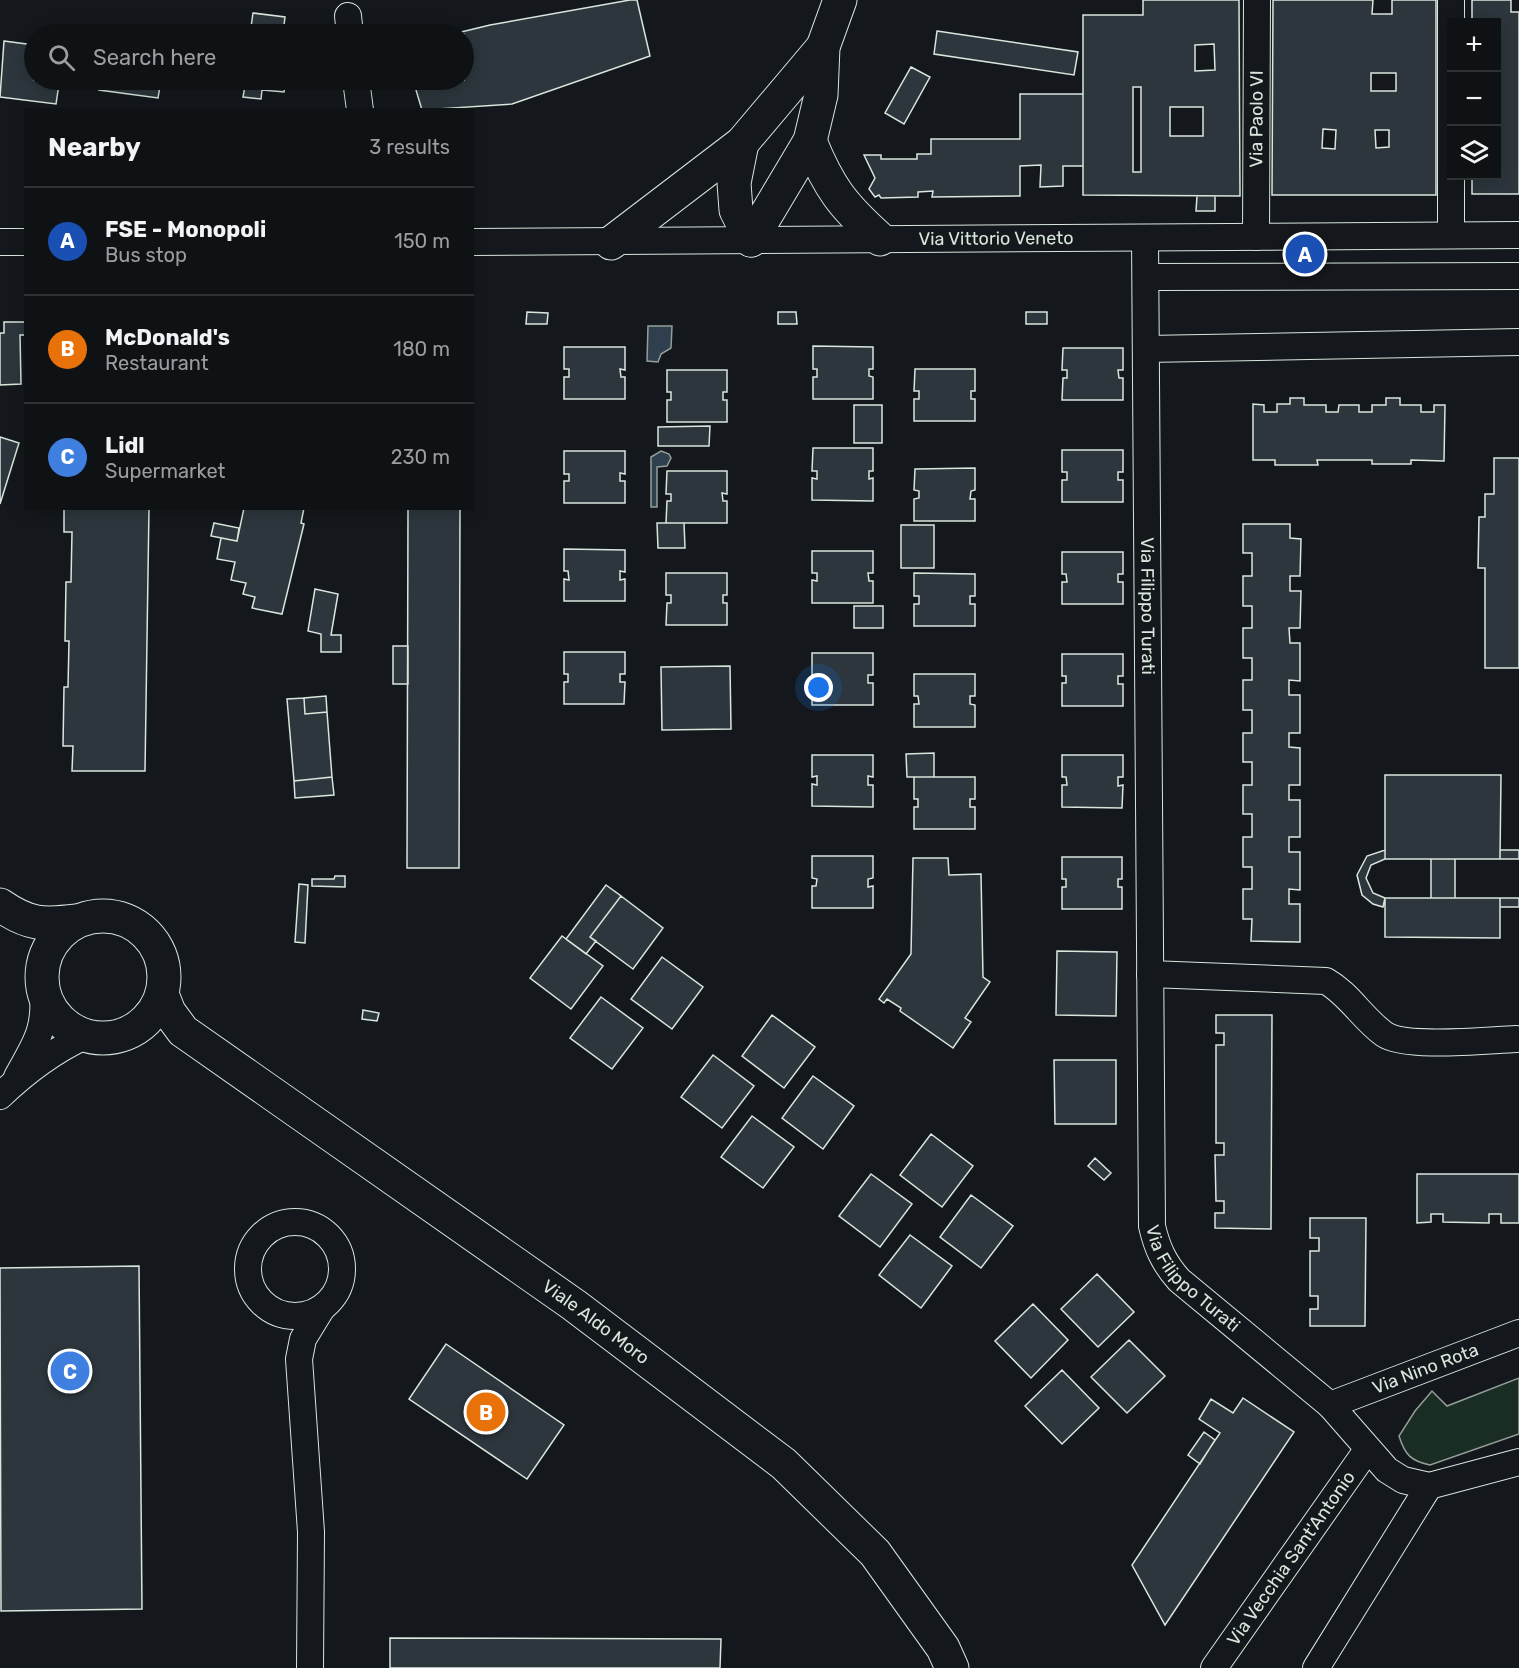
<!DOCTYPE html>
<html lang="en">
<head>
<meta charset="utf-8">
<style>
  body { margin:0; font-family:Rubik,sans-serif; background:#1d2022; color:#f1f3f6 }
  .controls { position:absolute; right:18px; top:18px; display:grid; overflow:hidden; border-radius:0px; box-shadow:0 3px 15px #0003 }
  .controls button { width:54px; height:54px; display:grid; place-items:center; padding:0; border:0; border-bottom:2px solid #2f3234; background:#0f1215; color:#f1f3f6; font:30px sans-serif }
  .you { position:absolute; left:819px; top:688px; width:21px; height:21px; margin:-15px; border:4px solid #fff; border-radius:50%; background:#1a73e8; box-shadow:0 0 0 9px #1a73e833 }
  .badge { display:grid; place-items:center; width:39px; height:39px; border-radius:50%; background:#b45309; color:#fff; font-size:20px; font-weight:700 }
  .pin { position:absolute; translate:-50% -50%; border:3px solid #fff; box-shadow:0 2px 6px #0006 }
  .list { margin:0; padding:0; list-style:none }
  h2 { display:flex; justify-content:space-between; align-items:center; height:78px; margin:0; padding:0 24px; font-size:26px }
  h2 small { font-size:20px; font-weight:400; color:#9b9ea0 }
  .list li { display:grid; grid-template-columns:39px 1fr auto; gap:18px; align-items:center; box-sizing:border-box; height:108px; padding:0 24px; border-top:2px solid #2f3234 }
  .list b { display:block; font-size:22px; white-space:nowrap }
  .list p { margin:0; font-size:20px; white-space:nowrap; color:#9b9ea0 }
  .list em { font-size:20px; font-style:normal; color:#9b9ea0 }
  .icon { flex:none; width:33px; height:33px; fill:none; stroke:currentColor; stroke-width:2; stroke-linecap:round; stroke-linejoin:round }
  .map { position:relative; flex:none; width:1519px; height:1668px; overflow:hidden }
  .search { position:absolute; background:#0f1215; box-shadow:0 3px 15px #0003; left:24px; top:24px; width:450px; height:66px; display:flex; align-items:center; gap:15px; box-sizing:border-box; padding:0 21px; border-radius:33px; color:#9b9ea0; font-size:22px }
  .panel { position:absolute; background:#0f1215; box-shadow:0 3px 15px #0003; left:24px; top:108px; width:450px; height:402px; border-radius:0px }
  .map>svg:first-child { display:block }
  .green { fill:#1a2d24; stroke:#939e99; stroke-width:1.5 }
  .water { fill:#2f3f4d; stroke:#939e99; stroke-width:1.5 }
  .building { fill:#2c363c; stroke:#d8e6dc; stroke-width:1.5; fill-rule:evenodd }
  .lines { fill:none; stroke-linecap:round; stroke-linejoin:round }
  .street-casing { stroke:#d8e6dc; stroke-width:28 }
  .secondary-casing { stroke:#d8e6dc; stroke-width:35 }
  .street { stroke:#14181c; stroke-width:26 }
  .secondary { stroke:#14181c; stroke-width:33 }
  .labels { text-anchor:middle; stroke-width:4.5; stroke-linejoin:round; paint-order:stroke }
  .street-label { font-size:18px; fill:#d8e6dc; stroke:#14181c }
</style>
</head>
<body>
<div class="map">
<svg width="1519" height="1668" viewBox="0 0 1519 1668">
  <rect width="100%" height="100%" fill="#14181c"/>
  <path class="green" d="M 1519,1378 L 1519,1434 L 1430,1465 C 1411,1461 1405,1455 1399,1436 L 1415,1411 L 1432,1391 L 1447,1406 Z"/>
  <path class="water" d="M 648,326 L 672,326 L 671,348 L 661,354 L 658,362 L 647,361 Z
    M 661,451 L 669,454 L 671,458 L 667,466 L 657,467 L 657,507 L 651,507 L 651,457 Z"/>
  <path class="building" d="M 630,0 L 637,0 L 650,56 L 512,104 L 422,110 L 413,80 L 464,80 L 464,34 L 453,34 L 490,25 Z
    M 1143,0 L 1239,0 L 1240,196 L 1083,195 L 1083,15 L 1143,15 ZM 1214,44 L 1215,70 L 1195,71 L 1195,45 ZM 1133,87 L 1141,87 L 1141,172 L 1133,172 ZM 1170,107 L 1203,107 L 1203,136 L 1170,136 Z
    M 1273,0 L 1373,0 L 1372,14 L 1392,14 L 1392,0 L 1436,0 L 1436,195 L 1272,195 ZM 1371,73 L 1396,73 L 1396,91 L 1371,91 ZM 1323,129 L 1336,130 L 1335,149 L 1322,148 ZM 1375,130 L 1389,130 L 1389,147 L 1376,148 Z
    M 1472,0 L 1511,0 L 1511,12 L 1519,12 L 1519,194 L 1472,194 L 1472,176 L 1496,176 L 1496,22 L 1472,22 Z
    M 253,13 L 285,17 L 283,33 L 289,34 L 250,34 Z
    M 167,26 L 231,34 L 166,34 Z
    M 937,31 L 1078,52 L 1074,75 L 934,54 Z
    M 4,41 L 34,45 L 34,80 L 92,80 L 91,88 L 59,84 L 56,104 L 0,97 Z
    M 911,67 L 930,77 L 904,124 L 885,113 Z
    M 100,80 L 161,80 L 158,98 L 99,90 Z
    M 172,80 L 226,80 L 225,86 Z
    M 246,80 L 286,80 L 284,92 L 262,90 L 261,99 L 243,97 Z
    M 1020,94 L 1083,94 L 1083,166 L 1063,166 L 1063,186 L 1040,187 L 1041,165 L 1020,166 L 1020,196 L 932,197 L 933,191 L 918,192 L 918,197 L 881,198 L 879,195 L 875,197 L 869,189 L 875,178 L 864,155 L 881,155 L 881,159 L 917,159 L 917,154 L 931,154 L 931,139 L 1020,139 Z
    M 1197,196 L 1215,196 L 1215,211 L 1196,211 Z
    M 527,312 L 548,313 L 547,324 L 526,324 Z
    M 778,312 L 796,312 L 797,324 L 778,324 Z
    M 1026,312 L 1047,312 L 1047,324 L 1026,324 Z
    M 4,322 L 26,322 L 26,335 L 20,335 L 21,384 L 0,385 L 0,333 L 4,333 Z
    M 813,346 L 873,347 L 873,369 L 869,369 L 869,376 L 873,377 L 873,399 L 813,399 L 813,377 L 817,377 L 817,369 L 813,369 Z
    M 564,347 L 625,347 L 625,370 L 620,369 L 621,377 L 625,377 L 625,399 L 564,399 L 564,377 L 569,377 L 569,369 L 564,369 Z
    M 1063,348 L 1123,348 L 1123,370 L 1118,370 L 1119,378 L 1123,378 L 1123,400 L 1062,400 L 1063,378 L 1067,378 L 1067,370 L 1062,370 Z
    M 915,369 L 975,369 L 975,391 L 971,391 L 971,399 L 975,399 L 975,421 L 914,421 L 914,399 L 919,399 L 919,391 L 914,391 Z
    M 667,370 L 727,370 L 727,392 L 723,392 L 723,400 L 727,400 L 727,422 L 667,422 L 667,400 L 671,400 L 671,392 L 667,392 Z
    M 1290,398 L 1304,398 L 1304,405 L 1326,405 L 1326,412 L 1338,412 L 1339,405 L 1359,405 L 1359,412 L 1372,412 L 1372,405 L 1386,405 L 1386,398 L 1400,398 L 1400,405 L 1421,405 L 1421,412 L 1434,412 L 1434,405 L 1445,405 L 1444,461 L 1411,460 L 1411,464 L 1372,464 L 1372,460 L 1317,460 L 1318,465 L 1275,465 L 1275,460 L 1253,460 L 1253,404 L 1264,405 L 1264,412 L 1277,412 L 1277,404 L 1290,404 Z
    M 854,405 L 882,405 L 882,443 L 854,443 Z
    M 710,426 L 709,446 L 658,446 L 658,427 Z
    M 0,437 L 19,443 L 0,504 Z
    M 813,448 L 873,448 L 873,471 L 869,471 L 869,479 L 873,478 L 873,501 L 812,500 L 812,478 L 817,479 L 817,471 L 812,471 Z
    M 1062,450 L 1123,450 L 1123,472 L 1118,472 L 1118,480 L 1123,480 L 1123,502 L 1062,502 L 1062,480 L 1067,480 L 1067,472 L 1062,472 Z
    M 564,451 L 625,451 L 625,474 L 620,473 L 620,481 L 625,481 L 625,503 L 564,503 L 564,481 L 569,481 L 569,474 L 564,474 Z
    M 1494,458 L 1519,458 L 1519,668 L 1485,668 L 1485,568 L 1478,568 L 1479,517 L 1485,517 L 1485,494 L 1494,494 Z
    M 975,468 L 975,490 L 971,491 L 970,499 L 975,499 L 975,521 L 914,521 L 914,499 L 919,498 L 919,491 L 914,490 L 915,469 Z
    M 667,471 L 727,471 L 727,494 L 722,493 L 723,501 L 727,501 L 727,523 L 666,523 L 667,501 L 671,501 L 671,494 L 666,494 Z
    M 64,508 L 149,508 L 145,771 L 72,771 L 73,746 L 63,746 L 64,687 L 68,687 L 69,641 L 65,641 L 66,582 L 71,582 L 72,532 L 64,532 Z
    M 244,508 L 304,508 L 301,523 L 304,524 L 282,614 L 252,608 L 255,597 L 243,594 L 246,583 L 231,580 L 235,562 L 217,559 L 221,538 L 237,541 Z
    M 408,508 L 460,508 L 459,868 L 407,868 Z
    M 214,523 L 239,528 L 237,541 L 211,536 Z
    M 657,523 L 684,523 L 685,548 L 658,548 Z
    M 1243,524 L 1290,524 L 1290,538 L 1301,539 L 1300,576 L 1290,576 L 1290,591 L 1301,591 L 1300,628 L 1289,628 L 1290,643 L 1300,643 L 1300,681 L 1289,680 L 1289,695 L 1300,695 L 1300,733 L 1289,733 L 1289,747 L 1300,748 L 1300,785 L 1289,785 L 1289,800 L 1300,800 L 1300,837 L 1289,837 L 1289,852 L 1300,852 L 1300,890 L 1289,889 L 1289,904 L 1300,904 L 1300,942 L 1251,941 L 1252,919 L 1243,919 L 1243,889 L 1252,889 L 1252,867 L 1243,867 L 1243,837 L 1252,837 L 1252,814 L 1243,814 L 1243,785 L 1252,785 L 1252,762 L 1243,762 L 1243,733 L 1252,733 L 1252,710 L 1243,710 L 1243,680 L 1252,680 L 1252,658 L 1243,658 L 1243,628 L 1252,628 L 1252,606 L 1243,606 L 1243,576 L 1252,576 L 1252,553 L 1243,553 Z
    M 901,525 L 934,525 L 934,568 L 901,568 Z
    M 564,549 L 625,550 L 625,572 L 620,571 L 620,580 L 625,579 L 625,601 L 564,601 L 564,579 L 569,580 L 568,571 L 564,571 Z
    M 812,551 L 873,551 L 873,573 L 868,573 L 869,581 L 873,581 L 873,603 L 812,603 L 812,580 L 817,581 L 817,573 L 812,573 Z
    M 1062,552 L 1123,552 L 1123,574 L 1118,574 L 1118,582 L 1123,582 L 1123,604 L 1062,604 L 1062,582 L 1067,582 L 1066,574 L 1062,574 Z
    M 666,573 L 727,573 L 727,595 L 723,595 L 723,603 L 727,603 L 727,625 L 666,625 L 667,603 L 671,603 L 671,595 L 666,595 Z
    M 914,573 L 975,574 L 975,596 L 970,596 L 970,604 L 975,604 L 975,626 L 914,626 L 914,604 L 919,604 L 919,596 L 914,596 Z
    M 315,589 L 338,594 L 331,635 L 341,635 L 341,652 L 321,652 L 321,634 L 308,631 Z
    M 854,606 L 883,606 L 883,628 L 854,628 Z
    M 393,646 L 408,646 L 408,684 L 393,684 Z
    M 564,652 L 625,652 L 625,674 L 620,674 L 620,682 L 625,682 L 624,704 L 564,704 L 564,682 L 568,682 L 568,674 L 564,674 Z
    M 812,653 L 873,653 L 873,675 L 868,675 L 868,683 L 873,683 L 873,705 L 812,705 L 812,683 L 817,683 L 817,675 L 812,675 Z
    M 1062,654 L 1123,654 L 1123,676 L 1118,676 L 1118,684 L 1123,684 L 1123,706 L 1062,706 L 1062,683 L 1066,683 L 1066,676 L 1062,676 Z
    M 730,666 L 731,729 L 662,730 L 661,667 Z
    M 914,674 L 975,674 L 975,696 L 970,696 L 970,704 L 975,705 L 975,727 L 914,727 L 914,704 L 919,704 L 918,696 L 914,696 Z
    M 326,696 L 327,712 L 305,714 L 304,698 Z
    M 304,698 L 305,714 L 327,712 L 332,777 L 294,781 L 287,699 Z
    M 934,753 L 934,777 L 907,777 L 906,754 Z
    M 812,755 L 873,755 L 873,777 L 868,776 L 868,785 L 873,785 L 873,807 L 812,806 L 812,784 L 817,785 L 817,776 L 812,777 Z
    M 1062,755 L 1123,755 L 1123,777 L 1118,777 L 1118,786 L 1123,785 L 1122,808 L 1062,807 L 1062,785 L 1067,785 L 1066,777 L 1062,777 Z
    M 1385,775 L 1501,775 L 1500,859 L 1385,859 Z
    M 332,777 L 334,795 L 295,798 L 294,781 Z
    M 914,777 L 975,777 L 975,799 L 970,799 L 970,807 L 975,807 L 975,829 L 914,829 L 914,807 L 918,807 L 918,799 L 914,799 Z
    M 1385,850 L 1385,859 L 1371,865 L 1366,878 L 1373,893 L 1385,898 L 1383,907 L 1373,904 L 1362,895 L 1357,875 L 1367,856 Z
    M 1500,850 L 1519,850 L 1519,859 L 1500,859 Z
    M 812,856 L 873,856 L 873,878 L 868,879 L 868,887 L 873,886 L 873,908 L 812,908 L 812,886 L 816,886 L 817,879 L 812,878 Z
    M 1062,857 L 1122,857 L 1122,879 L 1118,879 L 1118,887 L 1122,887 L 1122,909 L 1062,909 L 1062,887 L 1066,887 L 1066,879 L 1062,879 Z
    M 913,858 L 948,858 L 949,875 L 981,874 L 983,977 L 990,982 L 965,1018 L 971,1022 L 953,1048 L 900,1011 L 901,1008 L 887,999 L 884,1003 L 879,999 L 911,954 Z
    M 1431,859 L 1455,859 L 1455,898 L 1431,898 Z
    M 335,876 L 345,876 L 345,887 L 312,886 L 312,879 L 334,879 Z
    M 299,884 L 308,885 L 305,943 L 295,942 Z
    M 606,885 L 621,896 L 590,937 L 596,941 L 586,954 L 566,939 Z
    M 621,896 L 663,928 L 633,969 L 590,937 Z
    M 1385,898 L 1500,898 L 1500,938 L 1385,937 Z
    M 1500,898 L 1519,898 L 1519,907 L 1500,907 Z
    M 562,936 L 603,966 L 571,1009 L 530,978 Z
    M 1057,951 L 1117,952 L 1116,1016 L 1056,1015 Z
    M 662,957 L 703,987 L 672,1029 L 631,999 Z
    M 601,997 L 643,1028 L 612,1069 L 570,1038 Z
    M 363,1010 L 379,1013 L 377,1021 L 362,1019 Z
    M 772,1015 L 815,1047 L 784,1088 L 742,1056 Z
    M 1216,1015 L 1272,1015 L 1271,1229 L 1215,1228 L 1215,1213 L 1224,1213 L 1224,1201 L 1216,1201 L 1215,1155 L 1224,1155 L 1224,1143 L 1216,1143 L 1216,1045 L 1224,1045 L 1224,1033 L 1216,1033 Z
    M 713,1055 L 754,1086 L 722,1128 L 681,1097 Z
    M 1054,1060 L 1116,1060 L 1116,1124 L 1055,1124 Z
    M 813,1076 L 854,1106 L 823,1149 L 782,1118 Z
    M 752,1116 L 794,1147 L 763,1188 L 721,1157 Z
    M 931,1134 L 973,1166 L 942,1207 L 900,1175 Z
    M 1095,1158 L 1111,1173 L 1104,1180 L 1088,1166 Z
    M 871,1174 L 912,1204 L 880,1247 L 839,1216 Z
    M 1417,1174 L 1519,1174 L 1519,1223 L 1501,1223 L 1501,1214 L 1489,1214 L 1489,1223 L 1443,1222 L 1443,1214 L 1431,1214 L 1431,1222 L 1417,1223 Z
    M 971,1195 L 1013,1226 L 981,1268 L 940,1237 Z
    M 1310,1218 L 1366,1218 L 1365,1326 L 1310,1326 L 1310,1309 L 1318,1309 L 1318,1296 L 1310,1296 L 1310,1251 L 1319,1251 L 1319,1238 L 1310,1238 Z
    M 910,1235 L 952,1266 L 921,1308 L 879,1275 Z
    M 139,1266 L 142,1609 L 1,1611 L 0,1268 Z
    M 1097,1274 L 1134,1312 L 1098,1347 L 1061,1309 Z
    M 1033,1304 L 1068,1340 L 1031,1378 L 995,1341 Z
    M 1129,1340 L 1165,1376 L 1127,1413 L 1091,1377 Z
    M 446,1344 L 564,1425 L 527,1479 L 409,1399 Z
    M 1062,1370 L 1099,1408 L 1062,1444 L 1025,1406 Z
    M 1243,1398 L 1294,1432 L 1165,1625 L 1132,1565 L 1220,1433 L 1199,1419 L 1211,1399 L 1233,1413 Z
    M 1204,1432 L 1215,1440 L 1200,1464 L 1188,1455 Z
    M 390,1638 L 721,1639 L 720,1668 L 390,1668 Z"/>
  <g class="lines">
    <defs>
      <g id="street">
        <path d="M 348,16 L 350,34"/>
        <path d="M 356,80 L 360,110"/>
        <path d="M 1451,235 L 1451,0"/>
        <path id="s1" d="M 1256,237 L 1257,0"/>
        <path id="s2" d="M 1145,238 L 1152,1226 C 1157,1248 1164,1263 1179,1280 L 1330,1405 L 1387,1470 L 1403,1480 L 1429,1486 L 1519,1462"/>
        <path d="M 0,242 L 26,242"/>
        <path id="s3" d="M 472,242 L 1519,235"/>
        <path d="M 1146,277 L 1519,276"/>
        <path d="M 1146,349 L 1519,342"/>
        <path d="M 1150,974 L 1326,981 C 1349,994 1362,1018 1384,1034 C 1405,1049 1487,1040 1516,1039"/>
        <path d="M 17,1077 C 35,1044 46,1031 43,992"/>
        <path d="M 0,1096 C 24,1073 55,1050 85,1036"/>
        <circle cx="295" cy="1269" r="47"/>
        <path id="s4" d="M 1330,1405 L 1519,1333"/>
        <path d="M 310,1668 L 311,1532 L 299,1359 L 303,1339 L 322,1308"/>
        <path id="s5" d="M 1214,1668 L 1367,1450"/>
        <path d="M 1316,1668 L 1429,1486"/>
      </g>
      <g id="secondary">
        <path d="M 810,141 C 829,188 843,206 880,239"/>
        <path d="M 742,143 L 734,183 L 736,210 L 751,240"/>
        <path d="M 751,240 L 810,141 L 821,95 L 823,47 L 840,0"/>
        <path d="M 611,243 L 742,143 L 823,47"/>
        <path d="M 0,905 C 29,925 43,925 77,921"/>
        <circle cx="103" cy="977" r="61"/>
        <path id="s6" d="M 162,994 L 169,1012 L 183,1031 L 574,1305 L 784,1464 L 875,1553 L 943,1648 L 952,1668"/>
      </g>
    </defs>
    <use href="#street" class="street-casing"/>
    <use href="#secondary" class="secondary-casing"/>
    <use href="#street" class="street"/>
    <use href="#secondary" class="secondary"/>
  </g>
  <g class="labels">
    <g class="street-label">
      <text dy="6" stroke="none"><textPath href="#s1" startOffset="118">Via Paolo VI</textPath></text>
      <text dy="6" stroke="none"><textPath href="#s3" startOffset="524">Via Vittorio Veneto</textPath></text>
      <text dy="6" stroke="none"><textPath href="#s2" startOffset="368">Via Filippo Turati</textPath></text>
      <text dy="6" stroke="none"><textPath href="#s2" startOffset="1056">Via Filippo Turati</textPath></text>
      <text dy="6" stroke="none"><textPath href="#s6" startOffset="548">Viale Aldo Moro</textPath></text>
      <text dy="6" stroke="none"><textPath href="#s4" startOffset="102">Via Nino Rota</textPath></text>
      <text dy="6" stroke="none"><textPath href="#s5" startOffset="134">Via Vecchia Sant'Antonio</textPath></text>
    </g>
  </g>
</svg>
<div class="controls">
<button>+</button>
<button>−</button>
<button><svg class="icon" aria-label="layers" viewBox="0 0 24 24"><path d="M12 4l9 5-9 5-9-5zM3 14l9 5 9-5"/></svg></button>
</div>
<div class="you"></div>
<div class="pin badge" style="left:1305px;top:254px;background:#1a4fb4">A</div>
<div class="pin badge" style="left:486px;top:1412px;background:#e8710a">B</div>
<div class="pin badge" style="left:70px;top:1371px;background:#3f7fe0">C</div>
<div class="search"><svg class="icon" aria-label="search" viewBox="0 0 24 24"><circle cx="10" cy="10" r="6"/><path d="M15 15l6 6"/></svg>Search here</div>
<section class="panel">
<h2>Nearby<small>3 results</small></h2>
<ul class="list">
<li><span class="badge" style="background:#1a4fb4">A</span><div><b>FSE - Monopoli</b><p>Bus stop</p></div><em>150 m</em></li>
<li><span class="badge" style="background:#e8710a">B</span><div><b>McDonald's</b><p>Restaurant</p></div><em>180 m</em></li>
<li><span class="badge" style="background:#3f7fe0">C</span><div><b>Lidl</b><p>Supermarket</p></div><em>230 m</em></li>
</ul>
</section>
</div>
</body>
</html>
